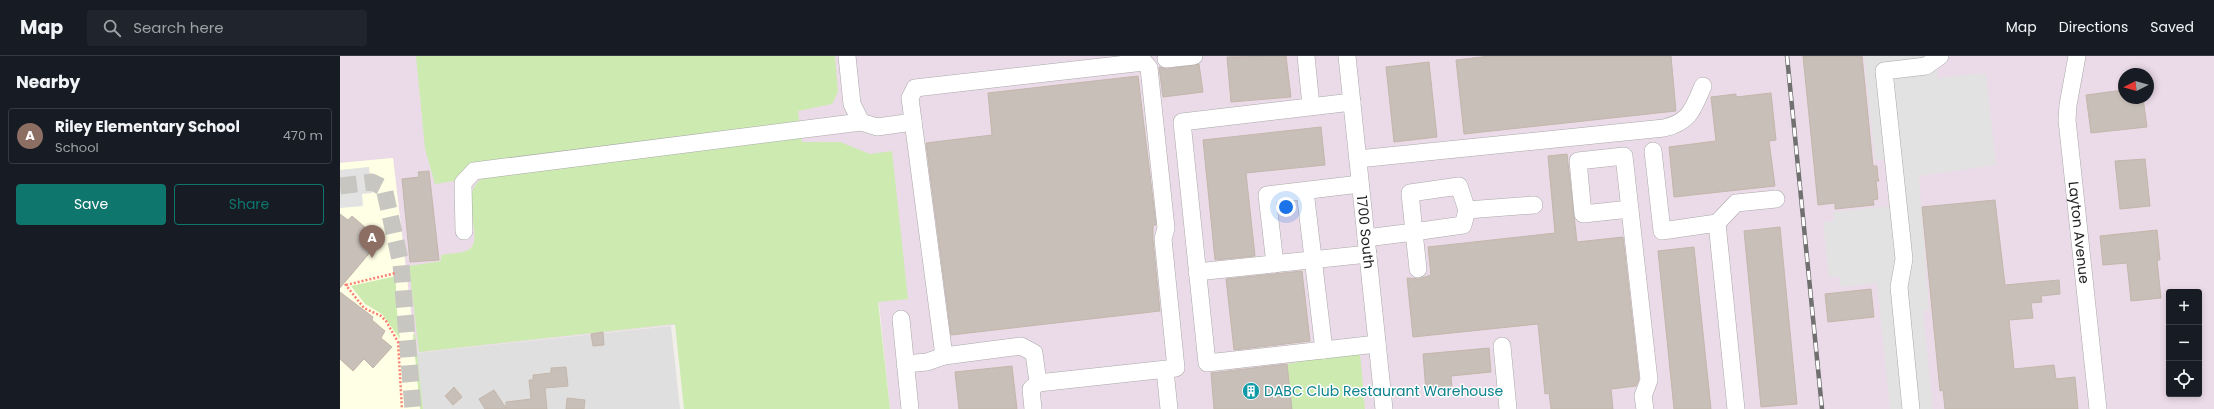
<!DOCTYPE html>
<html lang="en">
<head>
<meta charset="utf-8">
<style>
  body { margin:0; font-family:Poppins,sans-serif; background:#20242c; color:#f1f3f6 }
  .controls { position:absolute; right:12px; bottom:12px; display:grid; overflow:hidden; border-radius:4px; box-shadow:0 2px 6px #0003 }
  .controls button { width:36px; height:36px; display:grid; place-items:center; padding:0; border:0; border-bottom:1px solid #363941; background:#171b24; color:#f1f3f6; font:20px sans-serif }
  .compass { position:absolute; left:1778px; top:12px; width:36px; height:36px; border-radius:50%; background:#171b24; box-shadow:0 2px 6px #0003; rotate:264deg }
  .you { position:absolute; left:946px; top:151px; width:14px; height:14px; margin:-10px; border:3px solid #fff; border-radius:50%; background:#1a73e8; box-shadow:0 0 0 6px #1a73e833 }
  .badge { display:grid; place-items:center; width:26px; height:26px; border-radius:50%; background:#0f766e; color:#fff; font-size:13px; font-weight:700 }
  .pin { position:absolute; translate:-50% -33px; filter:drop-shadow(0 1px 2px #0008) }
  .pin::after { content:''; position:absolute; top:21px; width:14px; height:12px; background:inherit; clip-path:polygon(0 0,100% 0,50% 100%) }
  .list { margin:0; padding:0; list-style:none }
  h2 { display:flex; justify-content:space-between; align-items:center; height:52px; margin:0; padding:0 16px; font-size:17px }
  h2 small { font-size:13px; font-weight:400; color:#9ea1a6 }
  .list li { display:grid; grid-template-columns:26px 1fr auto; gap:12px; align-items:center; box-sizing:border-box; height:56px; margin:0 8px 8px; padding:0 8px; border:1px solid #363941; border-radius:4px }
  .list b { display:block; font-size:15px; white-space:nowrap }
  .list p { margin:0; font-size:13px; white-space:nowrap; color:#9ea1a6 }
  .list em { font-size:13px; font-style:normal; color:#9ea1a6 }
  .actions { display:flex; gap:8px; padding:12px 16px }
  .actions a { flex:1; padding:9px 0; border:1px solid #0f766e; border-radius:4px; text-align:center; font-size:14px; color:#0f766e }
  .actions .main { background:#0f766e; color:#fff }
  .icon { flex:none; width:22px; height:22px; fill:none; stroke:currentColor; stroke-width:2; stroke-linecap:round; stroke-linejoin:round }
  .map { position:relative; flex:none; width:1874px; height:353px; overflow:hidden }
  header { display:flex; align-items:center; gap:24px; box-sizing:border-box; height:56px; padding:0 20px; background:#171b24; border-bottom:1px solid #363941 }
  header strong { font-size:19px }
  nav { display:flex; gap:22px; margin-inline-start:auto; font-size:14px }
  .search { width:280px; height:36px; background:#20242c; display:flex; align-items:center; gap:10px; box-sizing:border-box; padding:0 14px; border-radius:4px; color:#9ea1a6; font-size:15px }
  main { display:flex }
  aside { flex:1; background:#171b24 }
  .map>svg:first-child { display:block }
  .residential { fill:#e0dfdf }
  .industrial { fill:#ebdbe8; fill-rule:evenodd }
  .education { fill:#ffffe5 }
  .grass { fill:#cdebb0 }
  .parking { fill:#e2e2e2 }
  .building { fill:#c7bfb8; stroke:#c4b6ab }
  .lines { fill:none; stroke-linecap:round; stroke-linejoin:round }
  .minor-tunnel { stroke:#c8c6c1; stroke-width:17; stroke-dasharray:17 8; stroke-linecap:butt }
  .minor-casing { stroke:#a9a9a9; stroke-width:18 }
  .path { stroke:#fa8072; stroke-width:2.5; stroke-dasharray:2 2; stroke-linecap:butt }
  .minor { stroke:#fff; stroke-width:17 }
  .rail-casing { stroke:#707070; stroke-width:4.5 }
  .rail { stroke:#fff; stroke-width:3; stroke-dasharray:9; stroke-linecap:butt }
  .labels { text-anchor:middle; stroke-width:3; stroke-linejoin:round; paint-order:stroke }
  .street-label { font-size:14px; fill:#222; stroke:#fff }
  .culture-label { font-size:14px; fill:#0d838f; stroke:#fff; text-anchor:start }
</style>
</head>
<body>
<header>
<strong>Map</strong>
<div class="search"><svg class="icon" aria-label="search" viewBox="0 0 24 24"><circle cx="10" cy="10" r="6"/><path d="M15 15l6 6"/></svg>Search here</div>
<nav><a>Map</a><a>Directions</a><a>Saved</a></nav>
</header>
<main>
<aside>
<h2>Nearby<small></small></h2>
<ul class="list">
<li><span class="badge" style="background:#8d6e63">A</span><div><b>Riley Elementary School</b><p>School</p></div><em>470 m</em></li>
</ul>
<div class="actions"><a class="main">Save</a><a>Share</a></div>
</aside>
<div class="map">
<svg width="1874" height="353" viewBox="0 0 1874 353">
  <rect width="100%" height="100%" fill="#f2efe9"/>
  <path class="residential" d="M 331,270 L 340,353 L 81,353 L 76,297 Z"/>
  <path class="industrial" d="M 0,0 L 1874,0 L 1874,353 L 550,353 L 539,247 L 76,297 L 53,102 L 0,107 ZM 1784,18 L 1808,18 L 1808,42 L 1784,42 ZM 1829,236 L 1859,236 L 1859,338 L 1829,338 Z"/>
  <path class="education" d="M 53,102 L 82,353 L 0,353 L 0,107 Z"/>
  <path class="grass" d="M 76,0 L 495,0 L 498,36 L 492,48 L 458,55 L 460,71 L 95,128 L 85,93 Z
    M 461,78 L 462,86 L 500,86 L 530,98 L 552,95 L 568,243 L 538,246 L 550,353 L 344,353 L 335,268 L 79,296 L 69,210 L 101,205 L 101,199 C 109,197 121,198 128,194 C 148,184 112,135 147,120 Z
    M 56,220 L 56,246 L 60,283 L 42,258 L 25,248 L 11,230 Z
    M 75,278 L 83,353 L 80,353 L 73,279 Z
    M 1016,296 L 1020,297 L 1025,353 L 952,353 L 947,308 Z"/>
  <path class="parking" d="M 1524,0 L 1595,0 L 1598,22 L 1646,17 L 1656,109 L 1579,120 L 1589,254 L 1583,255 L 1593,353 L 1550,353 L 1537,227 L 1500,231 L 1499,220 L 1489,222 L 1483,166 L 1494,165 L 1493,156 L 1551,150 L 1547,103 L 1535,104 Z
    M 29,111 L 32,137 L 22,138 L 23,150 L 0,152 L 0,114 Z"/>
  <path class="building" d="M 946,0 L 951,41 L 891,46 L 887,1 Z
    M 1150,0 L 1331,0 L 1336,55 L 1124,78 L 1116,4 Z
    M 1463,0 L 1522,0 L 1533,110 L 1537,110 L 1538,122 L 1539,125 L 1536,125 L 1538,143 L 1533,144 L 1534,149 L 1495,153 L 1495,147 L 1478,149 Z
    M 1089,6 L 1097,81 L 1054,86 L 1046,11 Z
    M 859,8 L 863,36 L 823,41 L 819,11 L 827,13 Z
    M 798,20 L 816,169 L 813,169 L 813,184 L 820,255 L 611,279 L 586,87 L 652,79 L 648,37 Z
    M 1784,34 L 1784,42 L 1803,42 L 1807,71 L 1751,77 L 1746,39 Z
    M 1431,37 L 1436,84 L 1429,85 L 1435,130 L 1334,141 L 1329,91 L 1376,85 L 1371,41 L 1396,38 L 1396,41 Z
    M 981,71 L 985,109 L 906,117 L 915,200 L 875,204 L 863,84 Z
    M 1227,98 L 1237,186 L 1283,181 L 1299,323 L 1296,330 L 1271,333 L 1273,353 L 1211,353 L 1209,337 L 1205,338 L 1198,268 L 1073,281 L 1067,222 L 1079,223 L 1091,219 L 1088,191 L 1215,177 L 1208,100 Z
    M 1805,103 L 1810,150 L 1780,153 L 1775,105 Z
    M 89,115 L 99,204 L 70,206 L 62,123 L 79,121 L 78,116 Z
    M 1655,144 L 1665,229 L 1719,224 L 1720,238 L 1701,240 L 1702,246 L 1691,247 L 1693,262 L 1669,264 L 1674,313 L 1714,309 L 1716,323 L 1735,321 L 1738,353 L 1605,353 L 1603,334 L 1600,335 L 1582,151 Z
    M 0,158 L 8,164 L 12,160 L 26,172 L 19,181 L 33,193 L 0,232 Z
    M 1440,171 L 1457,348 L 1421,351 L 1404,175 Z
    M 1817,174 L 1820,204 L 1817,204 L 1821,242 L 1791,245 L 1787,207 L 1763,209 L 1760,180 Z
    M 1354,191 L 1371,353 L 1334,353 L 1318,195 Z
    M 962,215 L 970,285 L 894,294 L 886,223 Z
    M 1531,233 L 1534,261 L 1488,266 L 1485,238 Z
    M 0,236 L 33,261 L 32,264 L 45,275 L 41,282 L 52,291 L 33,312 L 24,303 L 13,315 L 0,303 Z
    M 263,276 L 264,289 L 253,290 L 251,278 Z
    M 1149,292 L 1151,316 L 1111,320 L 1112,334 L 1086,336 L 1083,298 Z
    M 947,308 L 952,353 L 874,353 L 871,317 Z
    M 672,310 L 677,353 L 619,353 L 615,316 Z
    M 226,311 L 228,330 L 205,332 L 207,353 L 145,353 L 139,343 L 154,334 L 166,352 L 166,346 L 191,343 L 189,324 L 193,324 L 193,319 L 211,317 L 211,312 Z
    M 114,331 L 122,341 L 113,349 L 105,340 Z
    M 227,342 L 245,344 L 244,353 L 226,353 Z"/>
  <g class="lines">
    <path class="minor-tunnel" d="M 0,130 L 32,126 L 44,132 L 61,208 L 73,353"/>
    <defs>
      <g id="minor">
        <path d="M 507,0 L 512,48 L 521,66 L 537,71 L 573,66"/>
        <path d="M 966,0 L 971,50"/>
        <path id="s1" d="M 1007,0 L 1044,353"/>
        <path id="s2" d="M 1737,0 L 1728,49 L 1727,64 L 1758,353"/>
        <path d="M 826,3 L 854,0"/>
        <path d="M 1012,46 L 842,66 L 867,307 L 1037,288"/>
        <path d="M 1313,95 L 1322,175 L 1377,167 L 1396,353"/>
        <path d="M 1018,103 L 1324,72 C 1350,66 1353,53 1363,30"/>
        <path d="M 965,135 L 984,294"/>
        <path d="M 1290,153 L 1243,158 L 1238,105 L 1284,100 L 1309,324 L 1303,340 L 1305,353"/>
        <path d="M 1377,167 L 1396,147 L 1436,143"/>
        <path d="M 124,175 L 123,127 L 134,115 L 521,66"/>
        <path d="M 1026,182 L 1074,176 L 1070,137 L 1119,130 L 1127,154 L 1194,149"/>
        <path d="M 935,208 L 927,139 L 1020,128"/>
        <path d="M 1078,213 L 1074,176 L 1123,169 L 1127,154"/>
        <path d="M 857,216 L 1028,198"/>
        <path d="M 561,263 L 570,353"/>
        <path d="M 1162,290 L 1168,353"/>
        <path d="M 565,308 L 587,306 L 604,300"/>
        <path d="M 825,314 L 829,353"/>
        <path d="M 693,353 L 691,333 L 698,327 L 836,312 L 823,183 L 826,172 L 809,12 L 804,6 L 575,32 L 570,42 L 604,300 L 681,290 L 694,297 L 698,327"/>
        <path d="M 1571,353 L 1559,231 L 1564,203 L 1544,15 L 1586,10 L 1600,0"/>
      </g>
    </defs>
    <use href="#minor" class="minor-casing"/>
    <path class="path" d="M 5,228 L 24,252 L 41,260 L 46,265 L 58,286 L 62,353
      M 6,229 L 56,217"/>
    <use href="#minor" class="minor"/>
    <defs>
      <path id="rail" d="M 1447,0 L 1482,353"/>
    </defs>
    <use href="#rail" class="rail-casing"/>
    <use href="#rail" class="rail"/>
  </g>
  <defs>
    <symbol id="building-disc" viewBox="-11 -11 22 22"><circle r="9.5" fill="#0f9aa8" stroke="#fff"/><path d="M-4-6H4V6H1V3H-1V6H-4ZM-2.5-4.3h1.7v1.8h-1.7ZM.8-4.3h1.7v1.8H.8ZM-2.5-1h1.7V.8h-1.7ZM.8-1h1.7V.8H.8Z" fill="#fff"/></symbol>
  </defs>
  <g fill-rule="evenodd">
    <use href="#building-disc" x="901" y="325" width="20" height="20"/>
  </g>
  <g class="labels">
    <g class="street-label">
      <text dy="5" stroke="none"><textPath href="#s1" startOffset="177">1700 South</textPath></text>
      <text dy="5" stroke="none"><textPath href="#s2" startOffset="178">Layton Avenue</textPath></text>
    </g>
    <g class="culture-label">
      <text x="924" y="340">DABC Club Restaurant Warehouse</text>
    </g>
  </g>
</svg>
<div class="controls">
<button>+</button>
<button>−</button>
<button><svg class="icon" aria-label="locate" viewBox="0 0 24 24"><circle cx="12" cy="12" r="6"/><path d="M12 2v4M12 18v4M2 12h4M18 12h4"/></svg></button>
</div>
<svg class="compass" viewBox="-18 -18 36 36"><path d="M0-13l5 13h-10z" fill="#e53935"/><path d="M0 13l5-13h-10z" fill="#9ea1a6"/></svg>
<div class="you"></div>
<div class="pin badge" style="left:32px;top:202px;background:#8d6e63">A</div>
</div>
</main>
</body>
</html>
